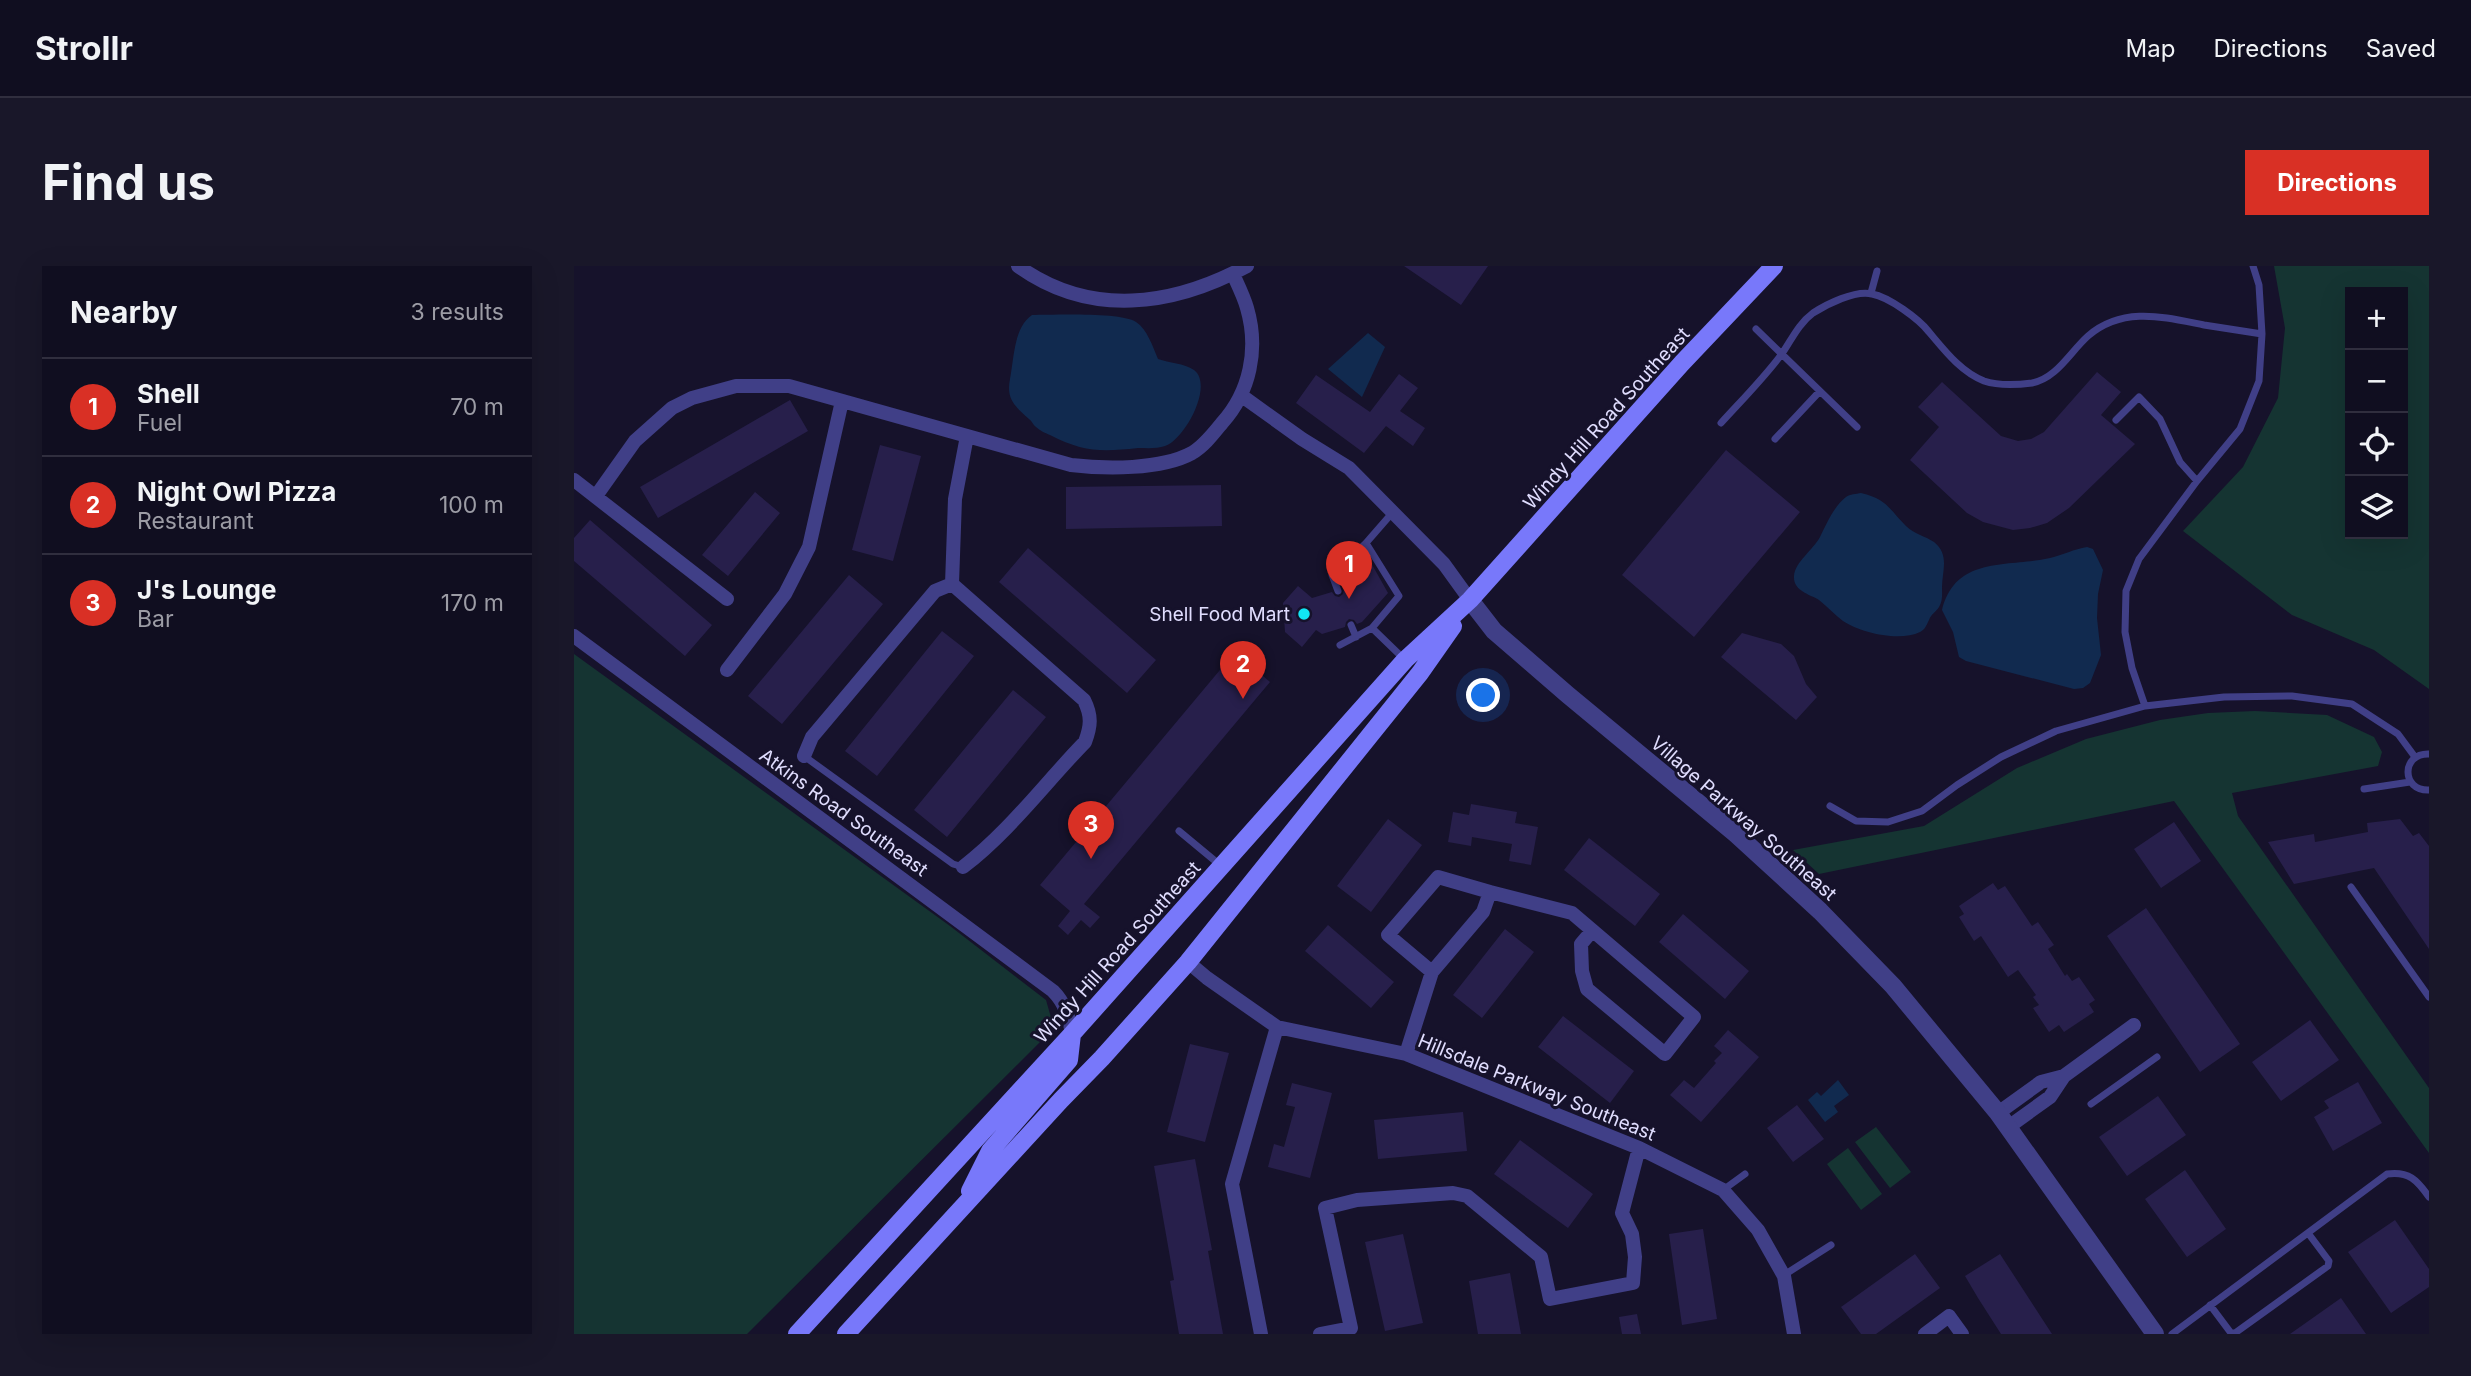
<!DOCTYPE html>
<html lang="en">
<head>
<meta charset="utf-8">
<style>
  body { margin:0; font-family:Inter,sans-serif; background:#191729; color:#f1f3f6 }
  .controls { position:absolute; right:21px; top:21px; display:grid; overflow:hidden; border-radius:0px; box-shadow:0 7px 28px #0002 }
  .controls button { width:63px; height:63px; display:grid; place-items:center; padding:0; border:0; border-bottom:2px solid #302e3e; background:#100e20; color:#f1f3f6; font:35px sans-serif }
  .you { position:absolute; left:910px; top:430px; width:24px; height:24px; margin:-18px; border:5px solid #fff; border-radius:50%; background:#1a73e8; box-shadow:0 0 0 10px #1a73e833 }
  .badge { display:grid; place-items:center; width:46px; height:46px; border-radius:50%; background:#d93025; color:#fff; font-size:23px; font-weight:700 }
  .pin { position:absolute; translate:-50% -58px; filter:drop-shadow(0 2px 4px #0008) }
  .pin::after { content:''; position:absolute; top:37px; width:24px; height:21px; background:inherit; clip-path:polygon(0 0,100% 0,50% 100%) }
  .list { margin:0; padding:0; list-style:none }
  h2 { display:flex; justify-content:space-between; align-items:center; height:91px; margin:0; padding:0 28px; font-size:30px }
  h2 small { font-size:23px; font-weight:400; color:#9c9ca5 }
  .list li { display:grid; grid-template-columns:46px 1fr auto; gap:21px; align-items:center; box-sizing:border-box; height:98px; padding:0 28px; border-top:2px solid #302e3e }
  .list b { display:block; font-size:26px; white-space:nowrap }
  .list p { margin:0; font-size:23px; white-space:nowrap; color:#9c9ca5 }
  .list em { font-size:23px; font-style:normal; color:#9c9ca5 }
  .icon { flex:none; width:38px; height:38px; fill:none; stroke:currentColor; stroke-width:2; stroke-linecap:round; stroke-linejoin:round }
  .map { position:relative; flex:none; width:1855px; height:1068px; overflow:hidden; border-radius:0px }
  header { display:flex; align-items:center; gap:42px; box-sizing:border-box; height:98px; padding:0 35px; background:#100e20; border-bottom:2px solid #302e3e }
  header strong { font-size:33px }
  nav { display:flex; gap:38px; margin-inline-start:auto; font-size:24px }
  .intro { display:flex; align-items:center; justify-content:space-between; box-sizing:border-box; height:168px; padding:0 42px }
  h1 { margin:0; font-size:49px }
  .button { padding:18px 32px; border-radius:0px; background:#d93025; color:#fff; font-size:24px; font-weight:700 }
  main { display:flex; gap:42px; padding:0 42px }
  aside { flex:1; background:#100e20; border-radius:0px; box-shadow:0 7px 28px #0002 }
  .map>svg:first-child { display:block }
  .green { fill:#153432; fill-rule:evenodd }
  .water { fill:#112a4f }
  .building { fill:#271f4b }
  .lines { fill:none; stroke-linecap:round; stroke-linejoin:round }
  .service { stroke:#403f87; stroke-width:7 }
  .minor { stroke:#403f87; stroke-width:14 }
  .tertiary { stroke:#403f87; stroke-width:18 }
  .secondary { stroke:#7878fa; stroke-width:18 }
  .poi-dot { fill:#11e5f5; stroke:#16122b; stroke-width:2.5 }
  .labels { text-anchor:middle; stroke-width:6; stroke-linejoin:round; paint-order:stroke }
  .street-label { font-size:19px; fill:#e0ddfe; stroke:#16122b }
  .poi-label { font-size:19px; fill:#e0ddfe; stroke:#16122b; text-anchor:end }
</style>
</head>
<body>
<header>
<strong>Strollr</strong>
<nav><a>Map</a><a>Directions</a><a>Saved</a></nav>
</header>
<div class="intro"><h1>Find us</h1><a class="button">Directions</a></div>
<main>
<aside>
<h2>Nearby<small>3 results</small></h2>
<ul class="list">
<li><span class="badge">1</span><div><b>Shell</b><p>Fuel</p></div><em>70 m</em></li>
<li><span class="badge">2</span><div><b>Night Owl Pizza</b><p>Restaurant</p></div><em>100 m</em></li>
<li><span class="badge">3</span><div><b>J's Lounge</b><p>Bar</p></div><em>170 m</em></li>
</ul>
</aside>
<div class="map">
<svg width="1855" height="1068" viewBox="0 0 1855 1068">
  <rect width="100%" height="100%" fill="#16122b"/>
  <path class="green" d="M 1700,0 L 1855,0 L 1855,423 L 1800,384 L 1718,349 L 1609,265 L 1669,201 L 1704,132 L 1711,62 ZM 1776,26 L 1829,26 L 1829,268 L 1776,268 Z
    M 0,388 L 376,660 L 472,734 L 480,762 L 173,1068 L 0,1068 Z
    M 1681,445 L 1753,449 L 1800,471 L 1808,486 L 1804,500 L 1658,527 L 1664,550 L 1855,822 L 1855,887 L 1600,535 L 1245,608 L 1219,584 L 1350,560 L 1443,502 L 1512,473 L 1586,454 L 1634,447 Z
    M 1302,861 L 1337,906 L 1316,922 L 1281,876 Z
    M 1274,882 L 1308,928 L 1287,944 L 1253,898 Z"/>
  <path class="water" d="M 458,49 C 479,49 547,46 562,56 C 573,63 579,81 584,93 C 595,97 610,97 620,104 C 640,119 611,173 591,180 C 583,183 572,182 564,182 C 527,186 509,186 476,169 C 471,167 465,164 462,161 C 459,159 458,155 455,153 C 441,140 432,134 436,113 C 440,92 440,61 458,49 Z
    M 794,67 L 811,81 L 788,131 L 754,103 Z
    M 1287,227 C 1313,233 1315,243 1332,260 C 1340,268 1351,270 1360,276 C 1376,289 1368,305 1368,321 C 1368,327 1369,335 1365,341 C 1362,346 1357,348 1355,354 C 1353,358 1351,364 1346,366 C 1326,376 1287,367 1269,355 C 1261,349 1254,341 1245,334 C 1235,328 1219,325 1220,310 C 1221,296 1239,284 1246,271 C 1252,259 1260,240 1272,231 C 1276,228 1282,228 1287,227 Z
    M 1513,281 L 1519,283 L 1529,304 L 1524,328 L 1523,352 L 1527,389 L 1516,417 L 1509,422 L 1500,423 L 1392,395 L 1385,391 L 1379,366 L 1368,344 C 1382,289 1434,302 1476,292 C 1489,289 1500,283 1513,281 Z
    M 1264,814 L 1275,829 L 1260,840 L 1264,846 L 1251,856 L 1234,834 L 1243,826 L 1247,830 Z"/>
  <path class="building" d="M 830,0 L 914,0 L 887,39 Z
    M 1523,106 L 1547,126 L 1527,149 L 1561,178 L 1495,242 L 1473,257 L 1456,262 L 1439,264 L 1409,256 L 1393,247 L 1336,194 L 1365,161 L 1344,141 L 1368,116 L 1427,170 L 1444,175 L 1457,173 L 1470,166 Z
    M 825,108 L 844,122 L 826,145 L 851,162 L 839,180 L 812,160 L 790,187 L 722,137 L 742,109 L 796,146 Z
    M 216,134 L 234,165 L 84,252 L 66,221 Z
    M 306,179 L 347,190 L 319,295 L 278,284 Z
    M 1152,184 L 1226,246 L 1120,371 L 1048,309 Z
    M 647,219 L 648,260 L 492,263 L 492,221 Z
    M 181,226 L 206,247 L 154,310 L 128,289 Z
    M 16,254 L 138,359 L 111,390 L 0,295 L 0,272 Z
    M 454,282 L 582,394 L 553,427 L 425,316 Z
    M 796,295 L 814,327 L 788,356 L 783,358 L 780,354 L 775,353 L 772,356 L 771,361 L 748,368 L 742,364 L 728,381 L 711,366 L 709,337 L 724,320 L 738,332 L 758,326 L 761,330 L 765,331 L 769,328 L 770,323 L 774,322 L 782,312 L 786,313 L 791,311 L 790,302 Z
    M 275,309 L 309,338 L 208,458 L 174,430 Z
    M 368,365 L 400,390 L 303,510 L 271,485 Z
    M 1168,367 L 1207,378 L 1220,390 L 1232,418 L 1243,431 L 1222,454 L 1147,391 Z
    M 661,386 L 696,416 L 510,638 L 526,651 L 516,662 L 507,654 L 494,669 L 484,660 L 496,645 L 466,619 Z
    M 439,424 L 472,451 L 373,571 L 340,544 Z
    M 897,538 L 943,546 L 941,557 L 964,561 L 957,599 L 935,595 L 938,578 L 898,571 L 897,580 L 874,576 L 879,546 L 895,549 Z
    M 814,553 L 848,579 L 797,646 L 763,620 Z
    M 1826,553 L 1839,570 L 1845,567 L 1855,580 L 1855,683 L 1800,602 L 1720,618 L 1694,576 L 1740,568 L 1741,576 L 1794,566 L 1793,557 Z
    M 1600,556 L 1627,595 L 1587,622 L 1560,583 Z
    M 1015,572 L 1086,628 L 1061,660 L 990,604 Z
    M 1419,617 L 1424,624 L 1431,620 L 1458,660 L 1464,656 L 1480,679 L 1474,683 L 1491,710 L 1493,708 L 1498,715 L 1505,711 L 1521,734 L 1515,738 L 1520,746 L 1490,766 L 1485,759 L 1475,766 L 1459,742 L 1465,739 L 1459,731 L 1462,729 L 1444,704 L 1434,711 L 1407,670 L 1400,675 L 1385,651 L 1390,648 L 1385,640 Z
    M 1572,642 L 1666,778 L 1626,806 L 1533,670 Z
    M 1109,648 L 1175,705 L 1151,733 L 1085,676 Z
    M 754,659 L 820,716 L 797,742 L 731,685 Z
    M 931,663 L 960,686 L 908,752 L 879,729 Z
    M 989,750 L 1060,805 L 1036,837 L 964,781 Z
    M 1736,754 L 1765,794 L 1707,835 L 1678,796 Z
    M 1154,764 L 1185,791 L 1127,856 L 1096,829 L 1110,814 L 1120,822 L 1142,797 L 1140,795 L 1148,787 L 1140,780 Z
    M 616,778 L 655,787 L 631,876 L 593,866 Z
    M 1784,816 L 1808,857 L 1759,885 L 1740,851 L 1755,842 L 1750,835 Z
    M 718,817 L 758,827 L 736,912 L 694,901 L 700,878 L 710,881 L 721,841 L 712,839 Z
    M 1584,830 L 1612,869 L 1553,910 L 1525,871 Z
    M 1223,839 L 1250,873 L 1219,896 L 1193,862 Z
    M 889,846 L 893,885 L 804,893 L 800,854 Z
    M 946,874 L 1019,928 L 994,962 L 920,908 Z
    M 621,893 L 638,984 L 634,985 L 649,1068 L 605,1068 L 596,1015 L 600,1014 L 580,900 Z
    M 1611,904 L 1652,963 L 1613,991 L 1571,933 Z
    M 1821,954 L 1855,1003 L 1855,1021 L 1817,1047 L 1774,986 Z
    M 1129,963 L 1143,1053 L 1108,1059 L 1095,968 Z
    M 829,968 L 849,1057 L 811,1065 L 791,976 Z
    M 1341,988 L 1366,1022 L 1302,1068 L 1287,1068 L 1267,1041 Z
    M 1426,988 L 1478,1068 L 1427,1068 L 1404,1032 L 1391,1010 Z
    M 936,1007 L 947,1068 L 904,1068 L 895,1015 Z
    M 1767,1032 L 1792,1068 L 1716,1068 Z
    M 1063,1048 L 1067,1068 L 1048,1068 L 1045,1051 Z"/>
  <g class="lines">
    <path class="service" d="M 1297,27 L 1303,5
      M 1182,63 L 1283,161
      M 1542,154 L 1565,131 L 1586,153 L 1606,196 L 1623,215
      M 1147,157 C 1167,135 1189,113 1207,89 C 1217,75 1224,58 1239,47 C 1253,38 1281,24 1298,28 C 1315,31 1345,53 1355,66 C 1371,85 1387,106 1410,115 C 1425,120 1443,119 1458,117 C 1483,112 1496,86 1514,70 C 1549,40 1589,51 1630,59 C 1650,62 1669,65 1688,68
      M 1201,173 L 1246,125
      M 778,291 L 786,307
      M 764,325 L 758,309 L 792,277 L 819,246
      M 777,359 L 782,371
      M 798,362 L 830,393
      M 766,379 L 798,362 L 825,330 L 792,277
      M 1571,440 L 1558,402 L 1551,366 L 1552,325 L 1565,293 L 1623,215 L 1666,163 L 1685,115 L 1688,68 L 1685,19 L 1679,0
      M 1855,488 C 1827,487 1827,525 1855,524
      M 230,490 L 379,598 L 389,601
      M 1790,523 L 1836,516
      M 1256,540 L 1282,555 L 1314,556 L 1348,545 L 1383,519 L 1427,491 L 1482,465 L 1571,440 L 1650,431 L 1718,430 L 1778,438 L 1824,468 L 1841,491
      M 605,565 L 646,599
      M 1777,621 L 1855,731
      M 1517,838 L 1583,791
      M 1149,924 L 1171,908
      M 1210,1009 L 1257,979
      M 1636,1039 L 1657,1067 L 1661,1067 L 1754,1000 L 1755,995 L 1734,967
      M 1598,1068 L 1813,908 C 1835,905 1843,914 1855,931"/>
    <path class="minor" d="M 444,0 C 516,52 599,40 673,0
      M 668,130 L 728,173 L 775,202 L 870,298 L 896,334
      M 0,214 L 153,333
      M 22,230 L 61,175 L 98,142 L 118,132 L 162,120 L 215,120 L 497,199 C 531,203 587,204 618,187 C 630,180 639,168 648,157 C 676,126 685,83 673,42 C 670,31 664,19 659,8
      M 378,318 L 510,434 C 518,450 517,460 511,476 C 471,517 435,566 389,601
      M 0,370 L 479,725 C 491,737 495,751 498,768
      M 153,404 L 211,328 L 235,281 L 268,135
      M 230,490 L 238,471 L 361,325 L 378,318 L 381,233 L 393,170
      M 614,696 L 633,712 L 703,761 L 832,788 L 1065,882 L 1149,924 L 1184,964 L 1210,1010 L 1220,1068
      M 858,706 L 814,669 L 864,611 L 916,626
      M 832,788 L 858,706 L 909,646 L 916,626 L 998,647 L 1120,751 L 1091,788 L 1013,723 L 1008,705 L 1007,678 L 1018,665
      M 1424,847 L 1467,816 L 1490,810 L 1560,759
      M 1433,862 L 1476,831 L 1490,810
      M 687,1068 L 658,918 L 703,761
      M 746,1068 L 777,1062 L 751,942 L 783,934 L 879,927 L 893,930 L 967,991 L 976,1033 L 1059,1017 L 1061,991 L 1058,968 L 1048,947 L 1065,882
      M 1351,1068 L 1375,1050 L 1388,1068"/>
    <path class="tertiary" d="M 896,334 L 920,365 L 994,429 L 1162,568 L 1246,645 L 1319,720 L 1424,847 L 1581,1068"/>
    <path class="secondary" d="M 396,925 L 416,885 L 495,794 L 498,768
      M 223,1068 L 498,768 L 831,394 L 896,334 L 1108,97 L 1200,0
      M 272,1068 L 487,834 L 528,792 L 614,696 L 846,407 L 879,360"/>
  </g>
  <circle class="poi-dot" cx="730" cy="348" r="7"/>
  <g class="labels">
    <g class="street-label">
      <text transform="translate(1032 152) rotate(-48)" y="7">Windy Hill Road Southeast</text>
      <text transform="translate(270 546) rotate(36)" y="7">Atkins Road Southeast</text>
      <text transform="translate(1170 552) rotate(41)" y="7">Village Parkway Southeast</text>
      <text transform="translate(543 686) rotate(-48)" y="7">Windy Hill Road Southeast</text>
      <text transform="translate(963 821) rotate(22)" y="7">Hillsdale Parkway Southeast</text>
    </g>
    <g class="poi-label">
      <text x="716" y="355">Shell Food Mart</text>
    </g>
  </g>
</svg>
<div class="controls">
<button>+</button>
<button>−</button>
<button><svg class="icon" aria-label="locate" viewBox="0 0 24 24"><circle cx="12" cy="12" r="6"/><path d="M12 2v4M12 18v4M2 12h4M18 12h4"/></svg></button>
<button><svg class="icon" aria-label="layers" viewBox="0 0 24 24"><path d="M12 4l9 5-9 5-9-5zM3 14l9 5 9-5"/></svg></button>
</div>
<div class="you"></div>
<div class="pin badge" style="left:775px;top:333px">1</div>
<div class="pin badge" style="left:669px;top:433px">2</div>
<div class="pin badge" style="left:517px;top:593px">3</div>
</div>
</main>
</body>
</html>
